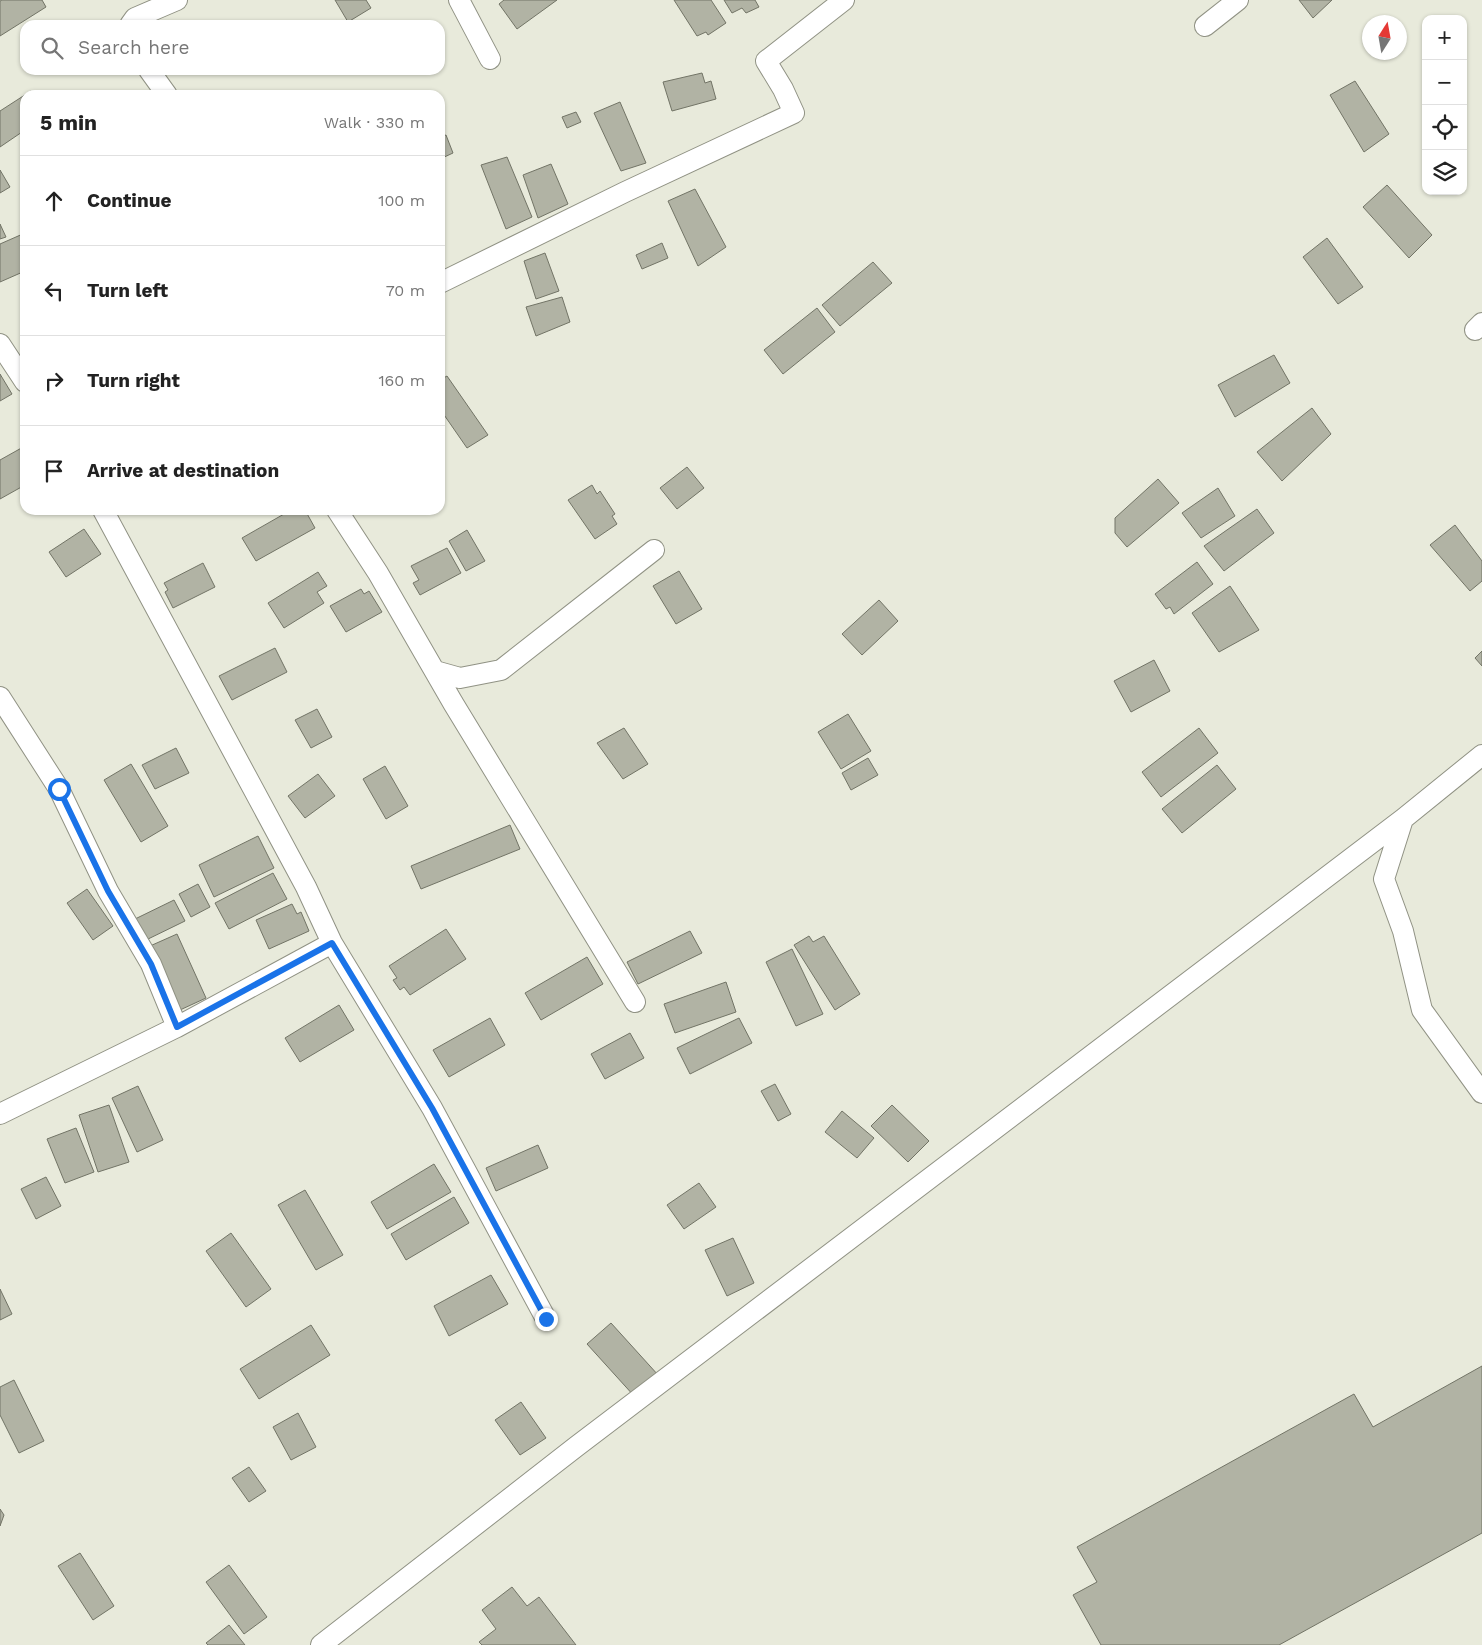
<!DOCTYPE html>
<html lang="en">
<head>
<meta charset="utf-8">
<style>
  body { margin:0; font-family:"Work Sans",sans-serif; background:#f2f2f2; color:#222 }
  .controls { position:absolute; right:15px; top:15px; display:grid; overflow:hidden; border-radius:10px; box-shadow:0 1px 4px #0004 }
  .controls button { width:45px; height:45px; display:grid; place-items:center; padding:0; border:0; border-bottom:1px solid #e0e0e0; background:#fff; color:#222; font:25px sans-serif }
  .compass { position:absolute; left:1362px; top:15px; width:45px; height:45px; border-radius:50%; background:#fff; box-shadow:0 1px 4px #0004; rotate:11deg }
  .stop { position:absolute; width:15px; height:15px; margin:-11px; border:4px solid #1a73e8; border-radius:50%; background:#fff }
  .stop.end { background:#1a73e8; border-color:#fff; box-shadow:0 1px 5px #0008 }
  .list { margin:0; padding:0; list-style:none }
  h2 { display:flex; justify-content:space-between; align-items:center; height:65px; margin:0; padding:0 20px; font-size:21px }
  h2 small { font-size:16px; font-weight:400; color:#767676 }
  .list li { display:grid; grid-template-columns:32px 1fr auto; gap:15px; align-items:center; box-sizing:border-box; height:90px; padding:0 20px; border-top:1px solid #e0e0e0 }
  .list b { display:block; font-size:19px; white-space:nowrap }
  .list em { font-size:16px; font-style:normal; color:#767676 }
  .icon { flex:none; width:28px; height:28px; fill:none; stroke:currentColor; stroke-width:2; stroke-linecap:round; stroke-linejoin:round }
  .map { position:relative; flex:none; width:1482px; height:1645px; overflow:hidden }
  .search { position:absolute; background:#fff; box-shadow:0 1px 4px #0004; left:20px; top:20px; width:425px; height:55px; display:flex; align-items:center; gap:12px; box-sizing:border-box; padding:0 18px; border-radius:15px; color:#767676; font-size:19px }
  .panel { position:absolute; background:#fff; box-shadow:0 1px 4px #0004; left:20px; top:90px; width:425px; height:425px; border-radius:15px }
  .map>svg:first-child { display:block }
  .building { fill:#b1b3a4; stroke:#727466 }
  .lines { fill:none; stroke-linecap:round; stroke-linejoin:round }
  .minor-casing { stroke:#909284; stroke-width:22 }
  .minor { stroke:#fff; stroke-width:20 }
  .route { stroke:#1a73e8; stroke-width:6 }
</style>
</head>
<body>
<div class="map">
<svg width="1482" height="1645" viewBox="0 0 1482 1645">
  <rect width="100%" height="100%" fill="#e8eadb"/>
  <path class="building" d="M 2,0 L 42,0 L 46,7 L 0,36 L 0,1 Z
    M 335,0 L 366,0 L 371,8 L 348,22 Z
    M 504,0 L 557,0 L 517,29 L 499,4 Z
    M 674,0 L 711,0 L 726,23 L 708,35 L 706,32 L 697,36 Z
    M 724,0 L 755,0 L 759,7 L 746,13 L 742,8 L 732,13 Z
    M 1299,0 L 1332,0 L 1313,18 Z
    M 702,73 L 705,83 L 711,81 L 716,99 L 672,111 L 663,82 Z
    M 1355,81 L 1389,134 L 1364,152 L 1330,95 Z
    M 31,91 L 33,95 L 25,95 L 25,130 L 0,147 L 0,111 Z
    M 620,102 L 646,163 L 621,171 L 594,113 Z
    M 576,112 L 581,122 L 567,128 L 562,117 Z
    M 446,135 L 453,153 L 440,159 L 440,137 Z
    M 507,157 L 532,217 L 506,229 L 481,165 Z
    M 551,164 L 568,204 L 538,218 L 523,175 Z
    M 0,170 L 10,187 L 0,193 Z
    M 1387,185 L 1432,235 L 1409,258 L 1363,207 Z
    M 695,189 L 726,247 L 698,266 L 668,201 Z
    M 0,224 L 6,237 L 0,239 Z
    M 25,233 L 25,271 L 0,282 L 0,244 Z
    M 1327,238 L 1363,287 L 1338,304 L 1303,257 Z
    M 662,243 L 668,258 L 642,269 L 636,255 Z
    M 545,253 L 559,291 L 536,299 L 524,261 Z
    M 873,262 L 892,283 L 840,326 L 822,305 Z
    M 562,297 L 570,322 L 536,336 L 526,307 Z
    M 817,308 L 835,332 L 783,374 L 764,350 Z
    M 1274,355 L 1290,383 L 1235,417 L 1218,385 Z
    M 0,374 L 12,394 L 0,401 Z
    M 447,376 L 488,435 L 467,448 L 440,409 L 440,380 Z
    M 1312,408 L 1331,434 L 1282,481 L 1257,452 Z
    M 25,446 L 25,485 L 0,499 L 0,460 Z
    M 687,467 L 704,488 L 677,509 L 660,488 Z
    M 1158,479 L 1179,503 L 1127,547 L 1115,533 L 1115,518 Z
    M 592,485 L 597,494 L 600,491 L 615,514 L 612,516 L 617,524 L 595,539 L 568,500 Z
    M 1218,488 L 1235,516 L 1201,538 L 1182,513 Z
    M 1257,509 L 1274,533 L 1224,571 L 1204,546 Z
    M 291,510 L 305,510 L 315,528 L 256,561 L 242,538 Z
    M 1455,525 L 1482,561 L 1482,581 L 1470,591 L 1430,545 Z
    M 84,529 L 101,554 L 66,577 L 49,552 Z
    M 467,530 L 485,561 L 466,571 L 449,541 Z
    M 447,548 L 461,573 L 420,595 L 413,583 L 419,580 L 411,566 Z
    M 1197,562 L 1213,584 L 1174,614 L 1170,607 L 1166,609 L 1155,594 Z
    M 203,563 L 215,587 L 173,608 L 165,592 L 168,590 L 164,583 Z
    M 679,571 L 702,609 L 676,624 L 653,586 Z
    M 318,572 L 327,586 L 317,592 L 324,603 L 284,628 L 268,603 Z
    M 1230,586 L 1259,630 L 1219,652 L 1192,613 Z
    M 361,589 L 364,594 L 369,591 L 382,612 L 346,632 L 330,606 Z
    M 879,600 L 898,621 L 862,655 L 842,634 Z
    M 275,648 L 287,672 L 232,700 L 219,676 Z
    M 1482,651 L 1482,666 L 1475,658 Z
    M 1154,660 L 1170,691 L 1131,712 L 1114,681 Z
    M 317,709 L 332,737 L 311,748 L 295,720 Z
    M 848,714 L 871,751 L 841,769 L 818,732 Z
    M 624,728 L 648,764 L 623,779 L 597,743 Z
    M 1199,728 L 1218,753 L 1161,797 L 1142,772 Z
    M 176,748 L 189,773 L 155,789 L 142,765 Z
    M 868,758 L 878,775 L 851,790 L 842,773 Z
    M 131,764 L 168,826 L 141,842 L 104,780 Z
    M 1217,765 L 1236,789 L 1182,833 L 1162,809 Z
    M 385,766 L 408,806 L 386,819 L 363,779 Z
    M 318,774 L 335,796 L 305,818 L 288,796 Z
    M 510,825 L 520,849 L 421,889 L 411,866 Z
    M 258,836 L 274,868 L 214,897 L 199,865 Z
    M 273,873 L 287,899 L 229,929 L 215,903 Z
    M 198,884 L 210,907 L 191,917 L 179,894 Z
    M 87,889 L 113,926 L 93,940 L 67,903 Z
    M 174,900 L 185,921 L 144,941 L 133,920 Z
    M 292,904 L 297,914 L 301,912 L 309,931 L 269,949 L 256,920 Z
    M 446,929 L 466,959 L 410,995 L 404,987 L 400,990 L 393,980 L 397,978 L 389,966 Z
    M 690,931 L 702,953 L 638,984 L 627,962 Z
    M 177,934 L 206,998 L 180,1010 L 150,946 Z
    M 809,936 L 813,942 L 824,936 L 860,994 L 835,1010 L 794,945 Z
    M 792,949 L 823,1014 L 796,1026 L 766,962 Z
    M 587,957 L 603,984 L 541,1020 L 525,993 Z
    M 726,982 L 736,1012 L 675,1033 L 664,1004 Z
    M 339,1005 L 354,1030 L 300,1062 L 285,1038 Z
    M 490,1018 L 505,1045 L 449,1077 L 433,1050 Z
    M 739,1018 L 752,1043 L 690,1074 L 677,1048 Z
    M 630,1033 L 644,1058 L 605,1079 L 591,1054 Z
    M 775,1084 L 791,1114 L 778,1121 L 761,1091 Z
    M 138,1086 L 163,1140 L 137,1152 L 112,1098 Z
    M 109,1105 L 129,1162 L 98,1172 L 79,1115 Z
    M 892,1105 L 929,1141 L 908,1162 L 871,1126 Z
    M 842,1111 L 874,1138 L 857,1158 L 825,1132 Z
    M 76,1128 L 94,1172 L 65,1183 L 47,1139 Z
    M 538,1145 L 548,1168 L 496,1191 L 486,1168 Z
    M 434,1164 L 451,1192 L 387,1229 L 371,1202 Z
    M 46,1177 L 61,1206 L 36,1219 L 21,1189 Z
    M 699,1183 L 716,1207 L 684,1229 L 667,1205 Z
    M 305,1190 L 343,1255 L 316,1270 L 278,1205 Z
    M 454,1197 L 469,1223 L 406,1260 L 391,1234 Z
    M 231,1233 L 271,1289 L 246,1307 L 206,1251 Z
    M 733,1238 L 754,1283 L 727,1296 L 705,1250 Z
    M 491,1275 L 508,1304 L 449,1336 L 434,1306 Z
    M 0,1289 L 12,1314 L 0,1320 Z
    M 611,1323 L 659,1376 L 635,1397 L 587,1344 Z
    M 311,1325 L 330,1355 L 259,1399 L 240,1369 Z
    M 1482,1366 L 1482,1533 L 1279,1645 L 1101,1645 L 1073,1595 L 1097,1582 L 1077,1547 L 1354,1394 L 1373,1427 Z
    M 14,1380 L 44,1441 L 19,1453 L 0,1415 L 0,1387 Z
    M 521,1402 L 546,1438 L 520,1455 L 495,1420 Z
    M 298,1413 L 316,1447 L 291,1460 L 273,1427 Z
    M 249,1467 L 266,1491 L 249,1502 L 232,1478 Z
    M 0,1509 L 4,1515 L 0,1526 Z
    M 80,1553 L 114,1606 L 93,1620 L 58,1566 Z
    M 229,1565 L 267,1617 L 244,1634 L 206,1582 Z
    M 512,1587 L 527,1606 L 539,1597 L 576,1645 L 482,1645 L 479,1642 L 496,1629 L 482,1610 Z
    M 229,1625 L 245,1645 L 208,1645 L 206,1643 Z"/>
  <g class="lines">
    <defs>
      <path id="minor" d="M 459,0 L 490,59
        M 130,25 L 135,18 L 177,0
        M 1205,26 L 1238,0
        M 149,70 L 167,95
        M 440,283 L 625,192 L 794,113 L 783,89 L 766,61 L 844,0
        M 1475,330 L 1482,323
        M 0,344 L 25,382
        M 103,510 L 306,887 L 332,943 L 432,1108 L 546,1319
        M 337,510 L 378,573 L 453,703 L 635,1002
        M 435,671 L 460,678 L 501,670 L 654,550
        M 0,697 L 59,789 L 108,891 L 151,964 L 177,1027 L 332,943
        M 1482,755 L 1403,819 L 1384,879 L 1403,931 L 1422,1010 L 1482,1093
        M 0,1114 L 177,1027
        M 321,1645 L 577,1446 L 1403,819"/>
    </defs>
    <use href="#minor" class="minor-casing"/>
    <use href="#minor" class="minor"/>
  </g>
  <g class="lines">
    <path class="route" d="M 59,789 L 108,891 L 151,964 L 177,1027 L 332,943 L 432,1108 L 546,1319"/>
  </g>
</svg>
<div class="controls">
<button>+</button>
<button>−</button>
<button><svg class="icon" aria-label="locate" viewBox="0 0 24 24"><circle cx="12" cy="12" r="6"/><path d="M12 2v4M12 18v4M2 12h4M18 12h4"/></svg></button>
<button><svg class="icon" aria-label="layers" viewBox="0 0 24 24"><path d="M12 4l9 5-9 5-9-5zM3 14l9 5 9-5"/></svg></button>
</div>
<svg class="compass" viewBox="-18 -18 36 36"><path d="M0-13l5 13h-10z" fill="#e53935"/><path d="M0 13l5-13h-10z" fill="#767676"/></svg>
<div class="stop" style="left:59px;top:789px"></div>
<div class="stop end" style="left:546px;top:1319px"></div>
<div class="search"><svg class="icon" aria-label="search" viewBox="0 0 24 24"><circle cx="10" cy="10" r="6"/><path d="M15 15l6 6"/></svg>Search here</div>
<section class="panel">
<h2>5 min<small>Walk · 330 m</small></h2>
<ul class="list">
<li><svg class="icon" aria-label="ahead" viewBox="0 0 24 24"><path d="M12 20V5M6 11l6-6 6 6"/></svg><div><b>Continue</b></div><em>100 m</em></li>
<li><svg class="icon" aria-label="left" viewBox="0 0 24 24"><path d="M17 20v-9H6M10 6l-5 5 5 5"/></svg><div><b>Turn left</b></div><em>70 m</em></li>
<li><svg class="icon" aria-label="right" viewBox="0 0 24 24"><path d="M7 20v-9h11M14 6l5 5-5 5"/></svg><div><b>Turn right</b></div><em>160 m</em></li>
<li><svg class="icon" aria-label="arrive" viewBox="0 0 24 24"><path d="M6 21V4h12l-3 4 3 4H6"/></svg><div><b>Arrive at destination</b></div></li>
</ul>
</section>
</div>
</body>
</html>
